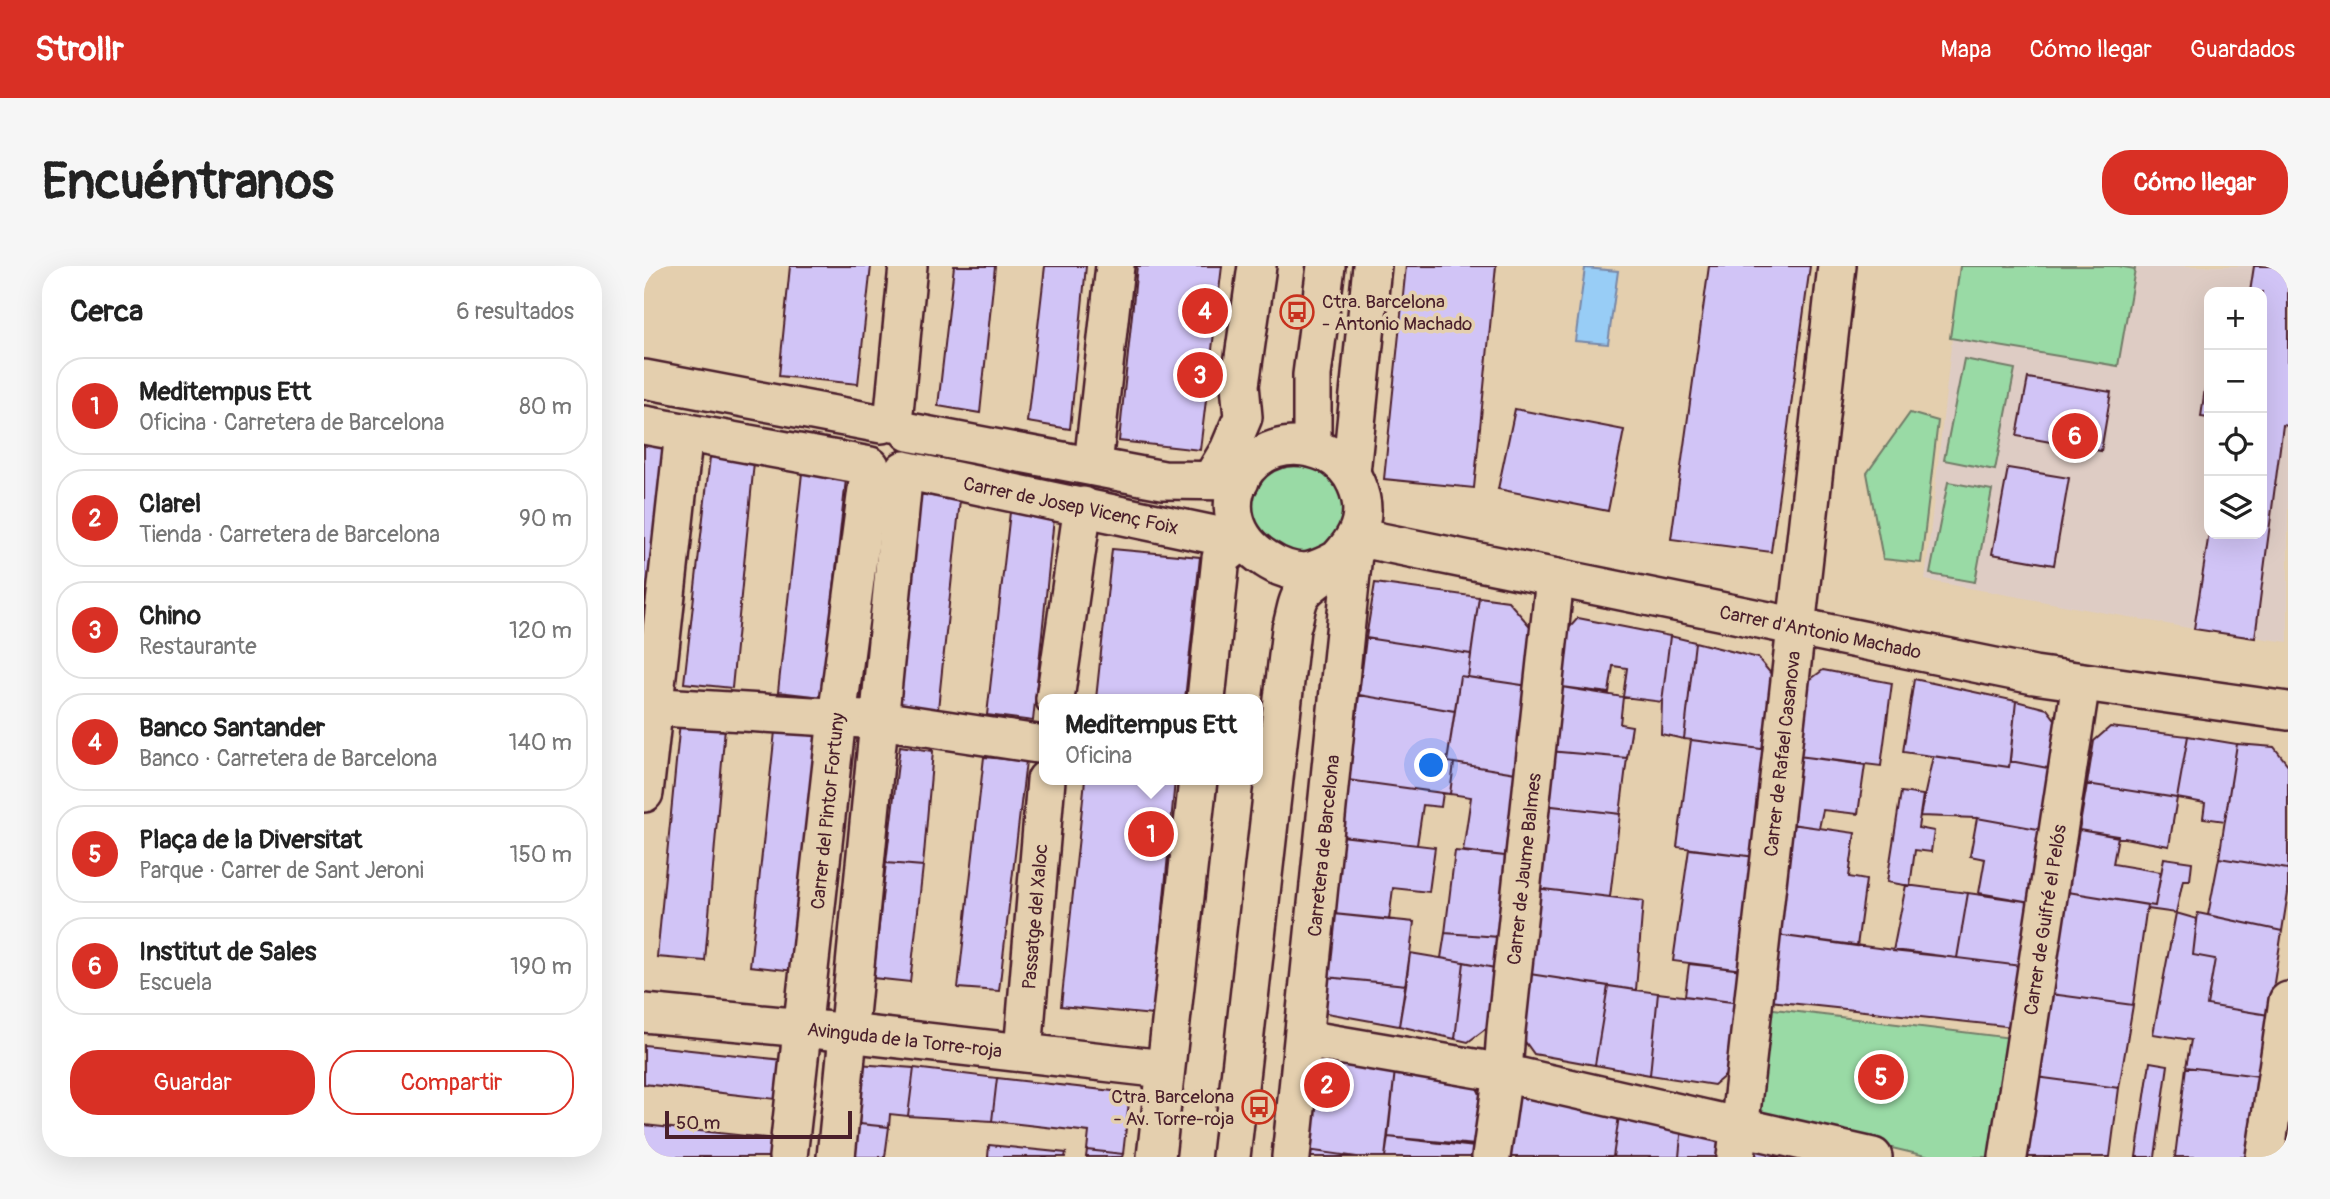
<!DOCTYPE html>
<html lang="es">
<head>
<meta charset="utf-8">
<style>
  body { margin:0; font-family:Pangolin,sans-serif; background:#f6f6f6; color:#222 }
  .controls { position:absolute; right:21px; top:21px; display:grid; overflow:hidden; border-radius:14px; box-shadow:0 7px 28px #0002 }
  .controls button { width:63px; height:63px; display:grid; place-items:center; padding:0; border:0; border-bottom:2px solid #e0e0e0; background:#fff; color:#222; font:35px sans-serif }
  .scale { position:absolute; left:21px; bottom:18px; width:187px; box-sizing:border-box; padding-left:7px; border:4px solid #4a1f2b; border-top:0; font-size:19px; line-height:24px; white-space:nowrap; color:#4a1f2b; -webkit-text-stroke:5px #e4cfae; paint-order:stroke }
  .you { position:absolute; left:788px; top:500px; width:24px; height:24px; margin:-18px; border:5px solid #fff; border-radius:50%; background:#1a73e8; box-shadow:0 0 0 10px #1a73e833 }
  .badge { display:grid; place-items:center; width:46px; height:46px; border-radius:50%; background:#d93025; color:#fff; font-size:23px; font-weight:700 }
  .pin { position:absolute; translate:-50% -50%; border:4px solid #fff; box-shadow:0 2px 7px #0006 }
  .popup { position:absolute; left:395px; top:428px; width:224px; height:91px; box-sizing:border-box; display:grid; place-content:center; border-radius:14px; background:#fff; filter:drop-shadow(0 2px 5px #0005); font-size:23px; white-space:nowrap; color:#767676 }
  .popup b { font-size:26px; color:#222 }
  .popup::after { content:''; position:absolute; left:50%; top:100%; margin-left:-14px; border:14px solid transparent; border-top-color:#fff }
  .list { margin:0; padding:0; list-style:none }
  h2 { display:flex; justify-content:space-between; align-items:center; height:91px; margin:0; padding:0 28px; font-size:30px }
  h2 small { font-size:23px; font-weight:400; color:#767676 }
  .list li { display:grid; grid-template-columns:46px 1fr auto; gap:21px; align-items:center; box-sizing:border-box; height:98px; margin:0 14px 14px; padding:0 14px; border:2px solid #e0e0e0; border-radius:28px }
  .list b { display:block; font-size:26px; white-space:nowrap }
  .list p { margin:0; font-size:23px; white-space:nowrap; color:#767676 }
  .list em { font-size:23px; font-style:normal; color:#767676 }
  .actions { display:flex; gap:14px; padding:21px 28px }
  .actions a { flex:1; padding:16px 0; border:2px solid #d93025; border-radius:28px; text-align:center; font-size:24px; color:#d93025 }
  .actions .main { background:#d93025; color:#fff }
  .icon { flex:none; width:38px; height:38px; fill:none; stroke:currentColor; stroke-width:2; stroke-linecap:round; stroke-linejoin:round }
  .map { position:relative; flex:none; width:1644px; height:891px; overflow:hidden; border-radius:28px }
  header { display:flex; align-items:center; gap:42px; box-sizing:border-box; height:98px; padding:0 35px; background:#d93025; color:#fff }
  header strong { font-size:33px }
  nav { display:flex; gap:38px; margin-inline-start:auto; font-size:24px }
  .intro { display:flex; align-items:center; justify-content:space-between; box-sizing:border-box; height:168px; padding:0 42px }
  h1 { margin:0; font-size:49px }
  .button { padding:18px 32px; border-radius:28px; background:#d93025; color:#fff; font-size:24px; font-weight:700 }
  main { display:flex; gap:42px; padding:0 42px }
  aside { flex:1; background:#fff; border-radius:28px; box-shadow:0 7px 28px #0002 }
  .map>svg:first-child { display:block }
  .built { fill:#deccc4; fill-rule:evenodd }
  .green { fill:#99daa5; stroke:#727c68; stroke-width:2 }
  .water { fill:#98cdf6; stroke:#7987a5; stroke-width:2 }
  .building { fill:#d1c4f6; stroke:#4a1f2b; stroke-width:2 }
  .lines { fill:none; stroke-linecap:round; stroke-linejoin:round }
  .minor-casing { stroke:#4a1f2b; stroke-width:42 }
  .minor { stroke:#e4cfae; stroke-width:37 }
  .labels { text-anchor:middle; stroke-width:7; stroke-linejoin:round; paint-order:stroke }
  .poi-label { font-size:19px; fill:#4a1f2b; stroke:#e4cfae; text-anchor:start }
  .street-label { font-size:19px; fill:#4a1f2b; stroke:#e4cfae }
</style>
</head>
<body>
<header>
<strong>Strollr</strong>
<nav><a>Mapa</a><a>Cómo llegar</a><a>Guardados</a></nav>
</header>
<div class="intro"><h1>Encuéntranos</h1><a class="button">Cómo llegar</a></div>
<main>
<aside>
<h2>Cerca<small>6 resultados</small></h2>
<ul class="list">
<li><span class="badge">1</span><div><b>Meditempus Ett</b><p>Oficina · Carretera de Barcelona</p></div><em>80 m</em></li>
<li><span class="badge">2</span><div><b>Clarel</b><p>Tienda · Carretera de Barcelona</p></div><em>90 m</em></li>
<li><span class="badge">3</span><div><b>Chino</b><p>Restaurante</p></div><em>120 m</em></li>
<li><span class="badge">4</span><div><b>Banco Santander</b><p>Banco · Carretera de Barcelona</p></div><em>140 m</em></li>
<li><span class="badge">5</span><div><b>Plaça de la Diversitat</b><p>Parque · Carrer de Sant Jeroni</p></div><em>150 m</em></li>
<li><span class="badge">6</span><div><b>Institut de Sales</b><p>Escuela</p></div><em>190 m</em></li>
</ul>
<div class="actions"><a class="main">Guardar</a><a>Compartir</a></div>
</aside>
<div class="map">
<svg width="1644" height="891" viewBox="0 0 1644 891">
  <rect width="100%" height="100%" fill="#e4cfae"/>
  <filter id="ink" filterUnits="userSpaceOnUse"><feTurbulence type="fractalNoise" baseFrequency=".0143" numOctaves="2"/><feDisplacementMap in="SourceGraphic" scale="14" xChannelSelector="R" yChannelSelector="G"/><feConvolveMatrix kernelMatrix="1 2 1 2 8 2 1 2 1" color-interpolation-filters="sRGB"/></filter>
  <g filter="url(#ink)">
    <path class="built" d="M 1316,0 L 1644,0 L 1644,376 L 1550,363 L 1281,314 ZM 1565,26 L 1618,26 L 1618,268 L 1565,268 Z"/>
    <path class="green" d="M 1316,0 L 1474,0 L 1491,3 L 1474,100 L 1306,72 Z
      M 1320,93 L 1371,103 L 1351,204 L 1300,194 Z
      M 1266,147 L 1294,155 L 1277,297 L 1239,293 L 1223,207 Z
      M 658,193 L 701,219 L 702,264 L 666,292 L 628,284 L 607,248 L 610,225 L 625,204 Z
      M 1304,216 L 1348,224 L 1331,316 L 1286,308 Z
      M 1122,742 L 1368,772 L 1349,891 L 1286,891 L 1108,849 Z"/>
    <path class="water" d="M 941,2 L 974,5 L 964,78 L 931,75 Z"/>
    <path class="building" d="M 146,0 L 227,0 L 214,118 L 135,110 Z
      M 310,0 L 351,0 L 336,147 L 294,140 Z
      M 401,0 L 442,0 L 426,163 L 383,156 Z
      M 493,0 L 578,0 L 556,184 L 475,175 Z
      M 762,0 L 852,0 L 830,222 L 740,213 Z
      M 1065,0 L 1166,0 L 1127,286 L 1027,273 Z
      M 1610,0 L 1644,0 L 1644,160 L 1639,159 L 1611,372 L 1550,363 L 1565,267 L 1618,268 L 1618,26 L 1606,26 Z
      M 1384,112 L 1467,126 L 1457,185 L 1373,170 Z
      M 1561,122 L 1565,123 L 1565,152 L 1557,151 Z
      M 871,143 L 980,164 L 964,245 L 854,223 Z
      M 0,168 L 22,170 L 0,366 Z
      M 66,191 L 110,196 L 88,422 L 40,417 Z
      M 1364,202 L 1425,212 L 1410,299 L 1348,288 Z
      M 158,207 L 202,213 L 178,431 L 134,426 Z
      M 274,228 L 316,234 L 294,443 L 251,439 Z
      M 366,246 L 410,252 L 389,455 L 343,449 Z
      M 468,283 L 556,291 L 541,433 L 452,433 Z
      M 731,317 L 835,331 L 827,388 L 722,372 Z
      M 835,331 L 864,335 L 891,366 L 885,420 L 824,411 Z
      M 934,352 L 1026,370 L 1018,436 L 979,431 L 983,402 L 969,400 L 965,427 L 911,420 L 918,370 Z
      M 1026,370 L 1051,376 L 1040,473 L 1017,468 L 1018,436 Z
      M 722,372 L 827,388 L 824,411 L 816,410 L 811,445 L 715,429 Z
      M 1051,376 L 1114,392 L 1133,415 L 1125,484 L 1040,473 Z
      M 1179,404 L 1248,417 L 1237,500 L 1154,490 L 1160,418 Z
      M 816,410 L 885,420 L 872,507 L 803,496 Z
      M 1270,413 L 1372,435 L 1365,501 L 1259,486 Z
      M 911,420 L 979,431 L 976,458 L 988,460 L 983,492 L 905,485 Z
      M 715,429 L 811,445 L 803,496 L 810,497 L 806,528 L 704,514 Z
      M 1372,435 L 1403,443 L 1416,460 L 1409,503 L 1366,495 Z
      M 37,445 L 82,449 L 61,695 L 13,691 Z
      M 132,456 L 176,460 L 151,705 L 106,700 Z
      M 1466,461 L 1544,470 L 1533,532 L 1443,518 L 1450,475 Z
      M 1544,470 L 1593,478 L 1581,555 L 1559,552 L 1561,537 L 1533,532 Z
      M 1047,474 L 1125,484 L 1112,591 L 1033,581 Z
      M 1593,478 L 1630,481 L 1644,499 L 1644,603 L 1575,592 Z
      M 256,480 L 289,485 L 279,600 L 242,597 Z
      M 905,485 L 983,492 L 976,548 L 900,539 Z
      M 1154,490 L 1221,499 L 1214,548 L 1179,544 L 1175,562 L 1147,558 Z
      M 1289,490 L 1365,501 L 1366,495 L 1409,503 L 1400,564 L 1333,552 L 1276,550 Z
      M 340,491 L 382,495 L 355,725 L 314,722 Z
      M 810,497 L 872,507 L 861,590 L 819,585 L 827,531 L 806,528 Z
      M 441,514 L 531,514 L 509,749 L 417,740 Z
      M 704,514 L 799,527 L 797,541 L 779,539 L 773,579 L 698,570 Z
      M 1443,518 L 1533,532 L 1525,580 L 1435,564 Z
      M 1257,526 L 1279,529 L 1274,562 L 1290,565 L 1287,586 L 1271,584 L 1266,620 L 1243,616 Z
      M 900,539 L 976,548 L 966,631 L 891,622 Z
      M 1333,552 L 1400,564 L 1387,636 L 1335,627 L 1341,593 L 1326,590 Z
      M 1147,558 L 1211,567 L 1205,611 L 1222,614 L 1213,680 L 1132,669 Z
      M 1435,564 L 1474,570 L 1469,598 L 1517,606 L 1511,640 L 1424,626 Z
      M 698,570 L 791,581 L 785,626 L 749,622 L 745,654 L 690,648 Z
      M 1045,583 L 1112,591 L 1099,704 L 1029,695 Z
      M 811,585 L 861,590 L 855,671 L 801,667 Z
      M 1520,592 L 1548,596 L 1546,614 L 1539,614 L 1532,647 L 1504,643 L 1503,639 L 1511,640 Z
      M 1575,592 L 1644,603 L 1644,627 L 1638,665 L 1564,649 Z
      M 242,597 L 279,600 L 266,716 L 229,712 Z
      M 1262,619 L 1324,627 L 1313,692 L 1249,685 Z
      M 891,622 L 999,635 L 992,724 L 879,707 Z
      M 1424,626 L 1503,639 L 1489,739 L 1407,728 Z
      M 1324,627 L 1387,636 L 1377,700 L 1313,692 Z
      M 1532,647 L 1553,653 L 1549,689 L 1571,693 L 1563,739 L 1625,749 L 1615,810 L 1542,801 L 1547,774 L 1509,768 Z
      M 1554,647 L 1638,665 L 1625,749 L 1563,739 L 1571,693 L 1549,689 Z
      M 690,648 L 770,656 L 762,719 L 682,711 Z
      M 801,667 L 855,671 L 851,702 L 797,692 Z
      M 1132,669 L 1377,700 L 1370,761 L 1126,735 Z
      M 766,687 L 820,696 L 811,773 L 755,760 Z
      M 820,696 L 851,702 L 844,761 L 824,776 L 811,773 Z
      M 1045,698 L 1099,704 L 1096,737 L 1041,730 Z
      M 879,707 L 964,720 L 951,799 L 890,788 L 872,763 Z
      M 682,711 L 762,719 L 755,760 L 677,746 Z
      M 964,720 L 1014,727 L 1006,809 L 951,799 Z
      M 1014,727 L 1096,737 L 1089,803 L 1070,819 L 1006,809 Z
      M 1407,728 L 1489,739 L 1475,822 L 1392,811 Z
      M 0,779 L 139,794 L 131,833 L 0,818 Z
      M 673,790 L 751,804 L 741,891 L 713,891 L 663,884 Z
      M 1506,796 L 1524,799 L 1511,891 L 1492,891 Z
      M 213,798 L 270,802 L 264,850 L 246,848 L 245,861 L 206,857 Z
      M 1542,801 L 1615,810 L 1604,891 L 1531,891 Z
      M 270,802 L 353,812 L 348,855 L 264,850 Z
      M 751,804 L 832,820 L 837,830 L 832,879 L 744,871 Z
      M 1392,811 L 1475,822 L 1466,891 L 1380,891 Z
      M 353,812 L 486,827 L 479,888 L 443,884 L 445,866 L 348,855 Z
      M 876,830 L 975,850 L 969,891 L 859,891 L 864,842 Z
      M 975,850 L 1038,859 L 1035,891 L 969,891 Z
      M 206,857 L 245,861 L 241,891 L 203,891 Z
      M 0,859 L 131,873 L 127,891 L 0,891 Z
      M 1038,859 L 1065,863 L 1079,883 L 1079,891 L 1035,891 Z
      M 744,871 L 831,881 L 830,891 L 741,891 Z
      M 345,879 L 422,887 L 421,891 L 344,891 Z
      M 1112,882 L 1178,891 L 1111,891 Z
      M 443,884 L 479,888 L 478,891 L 442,891 Z
      M 663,884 L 713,891 L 663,891 Z"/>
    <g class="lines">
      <defs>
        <g id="minor">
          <path d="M 0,113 L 238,158"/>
          <path d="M 249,157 L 264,0"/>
          <path d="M 0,159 L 226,200 L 193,452 L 144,891"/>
          <path d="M 265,166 L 519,214 L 596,215"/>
          <path d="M 668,182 L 668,109 L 682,0"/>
          <path d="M 449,199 L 471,0"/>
          <path d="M 707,207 L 728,0"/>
          <path d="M 567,214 L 585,184 L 599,151 L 596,119 L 613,0"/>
          <path id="s1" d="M 712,271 L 1390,409 L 1644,445"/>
          <path d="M 411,433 L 439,240"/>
          <path d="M 562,433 L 577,292 L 600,274"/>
          <path d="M 0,440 L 236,454 L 400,479"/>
          <path d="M 0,527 L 40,166"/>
          <path id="s2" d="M 0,747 L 160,762 L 520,803"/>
          <path d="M 660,773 L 859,807 L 1229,891"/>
          <path id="s3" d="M 379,786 L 402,514"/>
          <path id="s4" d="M 192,891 L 260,204 L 575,270 L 592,261"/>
          <path d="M 512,891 L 554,514"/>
          <path d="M 587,891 L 647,363 C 651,352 652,336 658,328 C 662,322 669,317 674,313 C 702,285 731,261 712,218 C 707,206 696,194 684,188 C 605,152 552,250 622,293 C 634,301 646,306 661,306 C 671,305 682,299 691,295"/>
          <path id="s5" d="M 647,891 L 709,288 L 719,273"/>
          <path id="s6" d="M 847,891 L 859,807 L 862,764 L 911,312"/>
          <path id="s7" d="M 1092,891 L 1193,0"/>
          <path id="s8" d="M 1364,891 L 1437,416"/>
          <path d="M 1621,891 L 1644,735"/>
        </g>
      </defs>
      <use href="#minor" class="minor-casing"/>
      <use href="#minor" class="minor"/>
    </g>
  </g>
  <defs>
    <symbol id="bus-ring" viewBox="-11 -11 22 22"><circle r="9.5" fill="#e4cfae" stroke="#c8321e" stroke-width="1.5"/><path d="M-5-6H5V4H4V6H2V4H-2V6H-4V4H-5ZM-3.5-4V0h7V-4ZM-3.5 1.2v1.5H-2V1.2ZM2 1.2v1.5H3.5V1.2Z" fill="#c8321e"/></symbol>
  </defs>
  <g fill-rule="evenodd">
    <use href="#bus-ring" x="634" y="27" width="38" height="38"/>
    <use href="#bus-ring" x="596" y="822" width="38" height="38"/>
  </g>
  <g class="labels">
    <g class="poi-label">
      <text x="678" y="42">Ctra. Barcelona<tspan x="678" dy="22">- Antonio Machado</tspan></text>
      <text x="590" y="837" text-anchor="end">Ctra. Barcelona<tspan x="590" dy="22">- Av. Torre-roja</tspan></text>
    </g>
    <g class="street-label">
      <text dy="7" stroke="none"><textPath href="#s4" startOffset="861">Carrer de Josep Vicenç Foix</textPath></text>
      <text dy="7" stroke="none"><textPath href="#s1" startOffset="474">Carrer d'Antonio Machado</textPath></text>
      <text dy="7" stroke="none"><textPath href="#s7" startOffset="406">Carrer de Rafael Casanova</textPath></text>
      <text transform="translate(183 545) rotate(-84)" y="7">Carrer del Pintor Fortuny</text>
      <text dy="7" stroke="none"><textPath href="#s5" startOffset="313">Carretera de Barcelona</textPath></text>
      <text dy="7" stroke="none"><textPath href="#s6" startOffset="290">Carrer de Jaume Balmes</textPath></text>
      <text dy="7" stroke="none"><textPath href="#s3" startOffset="136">Passatge del Xaloc</textPath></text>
      <text dy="7" stroke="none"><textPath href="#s8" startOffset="240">Carrer de Guifré el Pelós</textPath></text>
      <text dy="7" stroke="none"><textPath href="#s2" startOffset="262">Avinguda de la Torre-roja</textPath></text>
    </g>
  </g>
</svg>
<div class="controls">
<button>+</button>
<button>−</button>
<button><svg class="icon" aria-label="locate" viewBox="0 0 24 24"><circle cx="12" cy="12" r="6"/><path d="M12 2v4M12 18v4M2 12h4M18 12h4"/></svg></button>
<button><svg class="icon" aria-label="layers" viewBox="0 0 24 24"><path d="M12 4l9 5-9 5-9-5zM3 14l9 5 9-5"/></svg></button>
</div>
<div class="scale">50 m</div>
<div class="you"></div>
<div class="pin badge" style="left:507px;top:568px">1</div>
<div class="popup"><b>Meditempus Ett</b>Oficina</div>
<div class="pin badge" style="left:683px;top:819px">2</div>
<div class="pin badge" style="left:556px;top:109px">3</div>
<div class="pin badge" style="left:561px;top:45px">4</div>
<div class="pin badge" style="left:1237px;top:811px">5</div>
<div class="pin badge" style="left:1431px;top:170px">6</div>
</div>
</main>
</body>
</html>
